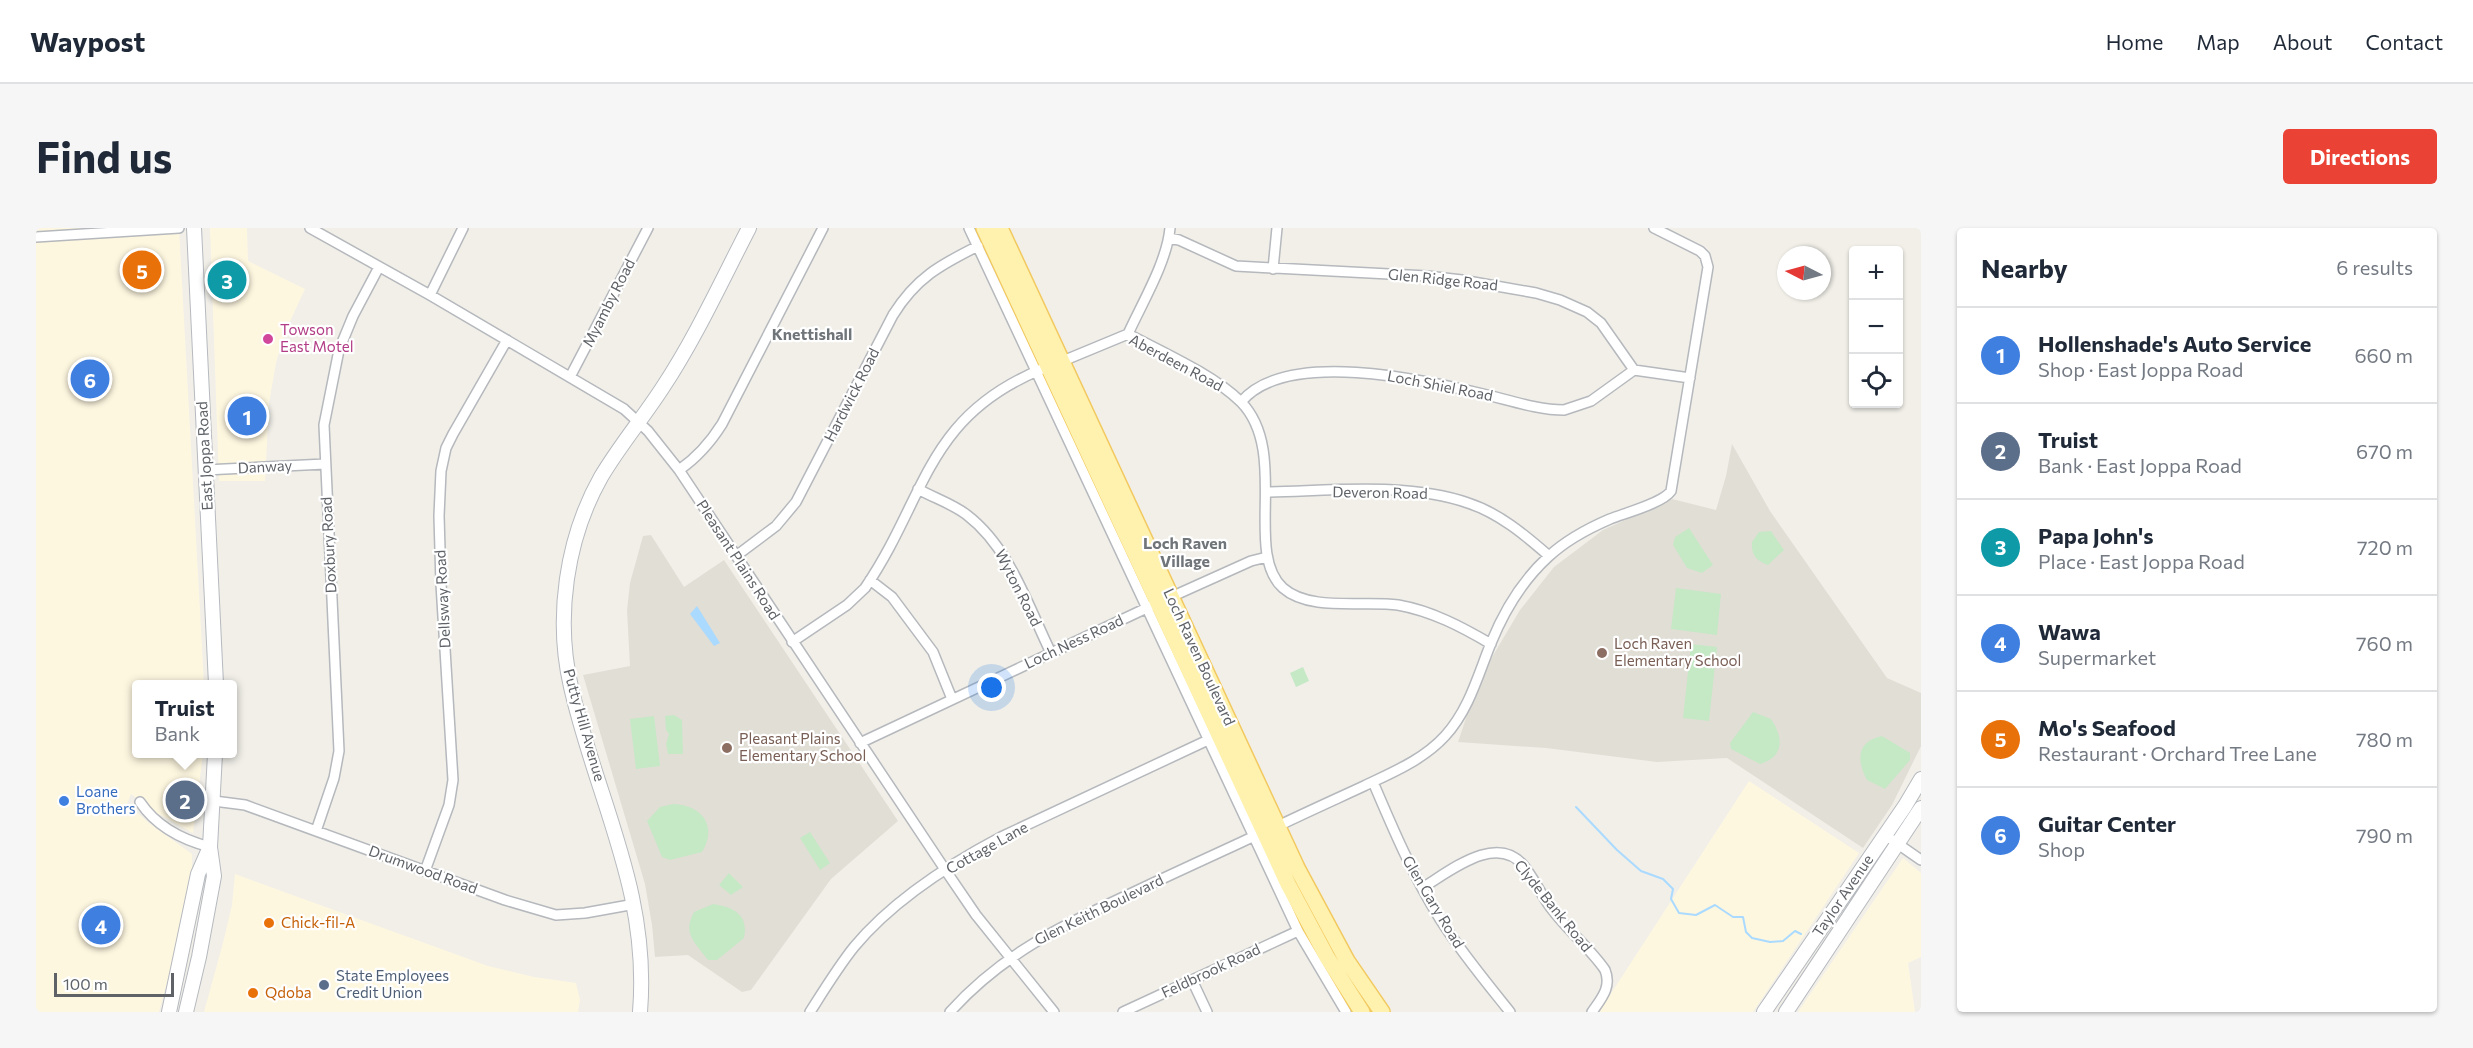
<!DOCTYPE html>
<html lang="en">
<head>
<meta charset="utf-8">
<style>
  body { margin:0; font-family:Commissioner,sans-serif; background:#f6f6f7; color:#1f2937 }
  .controls { position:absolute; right:18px; top:18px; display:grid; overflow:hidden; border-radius:6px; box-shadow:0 2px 4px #0004 }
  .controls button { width:54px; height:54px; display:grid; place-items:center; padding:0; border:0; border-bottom:2px solid #e0e1e3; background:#fff; color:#1f2937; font:30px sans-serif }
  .compass { position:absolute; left:1741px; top:18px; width:54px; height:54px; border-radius:50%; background:#fff; box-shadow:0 2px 4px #0004; rotate:276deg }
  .scale { position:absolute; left:18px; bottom:15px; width:120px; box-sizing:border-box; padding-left:6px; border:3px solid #5f6368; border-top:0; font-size:16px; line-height:21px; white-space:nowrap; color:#5f6368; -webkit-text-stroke:4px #fff; paint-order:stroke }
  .you { position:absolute; left:956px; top:460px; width:21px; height:21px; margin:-15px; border:4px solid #fff; border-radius:50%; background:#1a73e8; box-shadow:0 0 0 9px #1a73e833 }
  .badge { display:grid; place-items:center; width:39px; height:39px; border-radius:50%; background:#ea4335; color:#fff; font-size:20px; font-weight:700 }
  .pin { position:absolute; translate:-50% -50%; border:3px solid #fff; box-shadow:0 2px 6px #0006 }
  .popup { position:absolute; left:96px; top:452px; width:105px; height:78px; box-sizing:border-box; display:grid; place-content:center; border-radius:6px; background:#fff; filter:drop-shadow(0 2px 4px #0005); font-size:20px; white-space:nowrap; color:#747a83 }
  .popup b { font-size:22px; color:#1f2937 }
  .popup::after { content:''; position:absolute; left:50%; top:100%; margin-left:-12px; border:12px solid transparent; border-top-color:#fff }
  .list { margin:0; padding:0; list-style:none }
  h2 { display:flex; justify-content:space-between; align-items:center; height:78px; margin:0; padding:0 24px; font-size:26px }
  h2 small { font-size:20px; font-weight:400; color:#747a83 }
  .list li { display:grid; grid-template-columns:39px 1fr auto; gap:18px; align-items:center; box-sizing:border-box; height:96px; padding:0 24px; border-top:2px solid #e0e1e3 }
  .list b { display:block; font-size:22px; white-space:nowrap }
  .list p { margin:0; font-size:20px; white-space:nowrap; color:#747a83 }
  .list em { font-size:20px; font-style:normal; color:#747a83 }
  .icon { flex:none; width:33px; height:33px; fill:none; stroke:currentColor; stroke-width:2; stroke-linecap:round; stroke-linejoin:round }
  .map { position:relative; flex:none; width:1885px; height:784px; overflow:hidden; border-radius:6px }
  header { display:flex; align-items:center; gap:36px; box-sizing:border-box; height:84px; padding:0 30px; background:#fff; border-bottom:2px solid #e0e1e3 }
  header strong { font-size:28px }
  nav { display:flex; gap:33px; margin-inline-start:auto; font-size:21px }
  .intro { display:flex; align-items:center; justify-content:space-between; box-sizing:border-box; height:144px; padding:0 36px }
  h1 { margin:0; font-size:42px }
  .button { padding:15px 27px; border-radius:6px; background:#ea4335; color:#fff; font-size:21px; font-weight:700 }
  main { display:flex; gap:36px; padding:0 36px }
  aside { flex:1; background:#fff; border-radius:6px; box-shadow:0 2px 4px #0004 }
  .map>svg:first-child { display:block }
  .commercial { fill:#fef7e0 }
  .education { fill:#e1ded6 }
  .green { fill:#c5e8c5 }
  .water { fill:#aadaff }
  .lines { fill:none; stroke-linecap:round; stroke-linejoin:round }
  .stream { stroke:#aadaff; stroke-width:2 }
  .street-casing { stroke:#b5b8bc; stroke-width:12 }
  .secondary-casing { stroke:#b6babf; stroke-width:16 }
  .primary-casing { stroke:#f2c960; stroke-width:18 }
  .street { stroke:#fff; stroke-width:9 }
  .secondary { stroke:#fff; stroke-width:14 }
  .primary { stroke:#fff2af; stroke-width:15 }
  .hotel-dot { fill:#d1479c; stroke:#fff; stroke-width:2 }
  .education-dot { fill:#8d6e63; stroke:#fff; stroke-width:2 }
  .shop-dot { fill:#3f7fe0; stroke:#fff; stroke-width:2 }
  .food-dot { fill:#e8710a; stroke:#fff; stroke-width:2 }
  .service-dot { fill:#5c6f8a; stroke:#fff; stroke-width:2 }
  .labels { text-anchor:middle; stroke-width:4.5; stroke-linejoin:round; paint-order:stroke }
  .street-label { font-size:15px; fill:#5f6368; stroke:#fff }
  .hotel-label { font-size:15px; fill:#b23c85; stroke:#fff; text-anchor:start }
  .education-label { font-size:15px; fill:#785e54; stroke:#fff; text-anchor:start }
  .shop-label { font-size:15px; fill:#366cbe; stroke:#fff; text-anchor:start }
  .food-label { font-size:15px; fill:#c56008; stroke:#fff; text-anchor:start }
  .service-label { font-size:15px; fill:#4e5e75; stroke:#fff; text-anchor:start }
  .neighbourhood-label { font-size:16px; font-weight:bold; fill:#70757a; stroke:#fff }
</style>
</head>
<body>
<header>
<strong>Waypost</strong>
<nav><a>Home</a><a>Map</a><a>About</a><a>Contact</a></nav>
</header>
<div class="intro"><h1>Find us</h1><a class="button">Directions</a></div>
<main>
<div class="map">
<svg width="1885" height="784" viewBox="0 0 1885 784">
  <rect width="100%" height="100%" fill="#f1efe8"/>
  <path class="commercial" d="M 0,0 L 143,0 L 168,456 L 101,456 L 101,526 L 167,526 L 157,605 L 119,584 L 95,566 L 91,576 L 113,595 L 156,626 L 156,641 L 143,710 L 123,784 L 0,784 Z
    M 174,0 L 211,0 L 212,33 L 269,61 L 249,104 L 240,135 L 233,175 L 229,253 L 183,253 Z
    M 1713,553 L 1823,625 L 1717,784 L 1563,784 Z
    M 1867,630 L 1885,645 L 1885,729 L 1872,735 L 1879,784 L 1762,784 Z
    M 199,646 L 452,738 L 498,749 L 540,755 L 544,772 L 542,784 L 168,784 L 187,715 L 196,677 Z"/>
  <path class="education" d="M 1696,216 L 1734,283 L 1851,450 L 1885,465 L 1885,518 L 1856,577 L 1827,620 L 1691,530 L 1621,534 L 1510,520 L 1422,514 L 1443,451 L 1484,382 L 1518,339 L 1567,302 L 1636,271 L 1680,282 L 1690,248 Z
    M 615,307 L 648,359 L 688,332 L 862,593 L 795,651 L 715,762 L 706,764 L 652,727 L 619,729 L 616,697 L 609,656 L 547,447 L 594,438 L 591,382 L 594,355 L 607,308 Z"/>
  <path class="green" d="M 1653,300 L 1677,337 L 1666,345 L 1651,340 L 1637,317 L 1639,309 Z
    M 1735,303 L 1748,322 L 1732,337 C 1720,333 1715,327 1716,314 L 1723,304 Z
    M 1640,360 L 1685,366 L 1681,407 L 1635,401 Z
    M 1655,416 L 1681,419 L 1673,493 L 1647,490 Z
    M 1267,439 L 1273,453 L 1260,459 L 1254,445 Z
    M 1717,484 L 1735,491 C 1748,510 1748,529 1724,536 L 1695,521 L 1694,515 Z
    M 638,487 L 646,492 L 647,526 L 632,526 L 630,516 L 633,506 L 630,502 L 629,488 Z
    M 618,488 L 624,538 L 600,541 L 594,491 Z
    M 1846,508 L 1874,525 L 1874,532 L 1849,561 L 1831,552 C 1820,532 1821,513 1846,508 Z
    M 637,576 C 666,577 682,598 666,624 L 634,632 L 626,629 L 611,593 L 624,579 Z
    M 774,604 L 794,635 L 784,642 L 764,610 Z
    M 693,645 L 707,659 L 695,667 L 683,657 Z
    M 677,676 C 698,679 713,687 708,710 L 681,732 L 672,732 C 659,714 646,706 658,684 Z"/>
  <path class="water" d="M 661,378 L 684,415 L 678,418 L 654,386 Z"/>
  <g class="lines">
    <path class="stream" d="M 1540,579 L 1581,622 L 1605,643 L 1627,651 L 1637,661 L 1635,671 L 1643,685 L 1660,687 L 1679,677 L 1697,689 L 1707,689 L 1710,704 L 1716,710 L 1734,714 L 1747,713 L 1759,703 L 1765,706"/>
    <defs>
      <path id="street" d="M 274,0 L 394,67 L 588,181 L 612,203 L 643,242 L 910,643 L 940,687 L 1018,784
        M 933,0 L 1262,703 L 1310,784
        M 0,9 L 143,0
        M 1133,10 L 1143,12 L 1200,38 L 1391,48 L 1426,52 L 1500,65 L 1524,72 L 1551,84 L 1565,95 L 1598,142 L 1654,150
        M 1237,41 L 1241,0
        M 394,67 L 427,0
        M 1092,106 C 1126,124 1178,147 1205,174 C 1254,224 1207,324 1247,360 C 1274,384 1328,372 1362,377 C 1396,383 1426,399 1455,416
        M 1092,106 C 1106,75 1131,34 1134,0
        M 1022,135 L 1092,106
        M 534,149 L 612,0
        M 1205,174 C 1250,120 1387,152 1447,166 C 1473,172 1502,182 1528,182 L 1555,173 L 1598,142
        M 169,242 L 289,236
        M 643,242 C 662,229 674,215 686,196 L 787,0
        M 882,261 C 898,270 917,276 931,287 C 974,320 992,378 1015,425
        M 1230,264 C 1294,263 1372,254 1432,275 C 1463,285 1489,307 1513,328
        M 700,328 L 740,298 L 760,274 L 857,87 C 880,50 904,37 942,18
        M 834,352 L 856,369 L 897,424 L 916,471
        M 1135,369 L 1215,333 L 1231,329
        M 756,414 L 811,377 L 829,360 C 891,269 889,189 1006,141
        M 824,515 L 1115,378
        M 1337,554 C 1357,601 1377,648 1404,691 C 1425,724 1450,754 1474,784
        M 178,573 L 209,577 L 469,672 L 520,687 L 549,685 L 599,676
        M 104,574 C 120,598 147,612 174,619
        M 1242,598 C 1271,584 1300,571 1328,558 C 1357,544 1387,532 1409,508 C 1433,482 1442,447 1455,415 C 1468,383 1487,352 1512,329 C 1529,313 1553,300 1574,291 C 1589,285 1627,275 1635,263 L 1672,39 L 1669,28 L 1664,23 L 1618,0
        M 280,603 L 298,550 L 303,523 L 288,197 L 303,122 L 317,88 L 343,39
        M 1849,607 L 1885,632
        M 389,643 L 413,577 L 417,552 L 405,356 L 403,288 L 405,243 L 410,220 L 417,206 L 471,112
        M 1386,660 C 1413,644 1460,604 1488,638 C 1498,650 1505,667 1515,680 C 1531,702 1554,720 1569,742 C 1576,759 1565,771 1556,784
        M 1156,752 L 1171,784
        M 774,784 C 788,762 802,739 818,719 C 857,672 912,637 965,609 L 1172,512
        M 914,784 C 966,726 1027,697 1096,665 C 1138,645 1180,626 1221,607
        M 1087,784 L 1262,703"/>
      <path id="secondary" d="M 158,0 L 180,456
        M 133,784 L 162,646 L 173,621
        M 150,784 L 163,729 L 178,648 L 174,619 L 179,526
        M 604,784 C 614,662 561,573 535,459 C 519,390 530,311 565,249 C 584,217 607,190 627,159 C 660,109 685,54 713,0
        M 1728,784 L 1869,578 L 1885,551
        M 1750,784 L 1885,580"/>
      <path id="primary" d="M 948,0 L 1252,656 L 1291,729 L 1326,784
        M 964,0 L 1261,640 L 1311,733 L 1346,784"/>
    </defs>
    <use href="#street" class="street-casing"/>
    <use href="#secondary" class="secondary-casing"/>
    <use href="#primary" class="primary-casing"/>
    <use href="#street" class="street"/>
    <use href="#secondary" class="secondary"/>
    <use href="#primary" class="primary"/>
  </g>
  <circle class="hotel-dot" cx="232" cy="111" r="6"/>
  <g class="education-dot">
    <circle cx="1566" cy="425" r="6"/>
    <circle cx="691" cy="520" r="6"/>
  </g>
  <circle class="shop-dot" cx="28" cy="573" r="6"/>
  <g class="food-dot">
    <circle cx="233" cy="695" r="6"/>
    <circle cx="217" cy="765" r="6"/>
  </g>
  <circle class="service-dot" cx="288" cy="757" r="6"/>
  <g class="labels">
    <g class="street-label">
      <text transform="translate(1407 52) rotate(6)" y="5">Glen Ridge Road</text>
      <text transform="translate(573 75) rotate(-63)" y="5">Myamby Road</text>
      <text transform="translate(1140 135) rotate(28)" y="5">Aberdeen Road</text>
      <text transform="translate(1404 158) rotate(11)" y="5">Loch Shiel Road</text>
      <text transform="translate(816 167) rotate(-63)" y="5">Hardwick Road</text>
      <text transform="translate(169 228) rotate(-93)" y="5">East Joppa Road</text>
      <text transform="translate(229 239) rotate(-3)" y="5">Danway</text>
      <text transform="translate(1344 265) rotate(1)" y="5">Deveron Road</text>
      <text transform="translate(293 317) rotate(-93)" y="5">Doxbury Road</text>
      <text transform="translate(702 332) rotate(57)" y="5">Pleasant Plains Road</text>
      <text transform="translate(982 360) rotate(63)" y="5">Wyton Road</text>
      <text transform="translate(407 371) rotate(-93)" y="5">Dellsway Road</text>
      <text transform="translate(1038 414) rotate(-25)" y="5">Loch Ness Road</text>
      <text transform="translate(1163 429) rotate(65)" y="5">Loch Raven Boulevard</text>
      <text transform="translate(548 497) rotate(74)" y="5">Putty Hill Avenue</text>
      <text transform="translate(951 620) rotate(-29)" y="5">Cottage Lane</text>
      <text transform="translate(387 642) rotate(20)" y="5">Drumwood Road</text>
      <text transform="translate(1807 668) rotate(-56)" y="5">Taylor Avenue</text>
      <text transform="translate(1397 674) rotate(59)" y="5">Glen Gary Road</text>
      <text transform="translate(1517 678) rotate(51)" y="5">Clyde Bank Road</text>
      <text transform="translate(1063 682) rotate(-26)" y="5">Glen Keith Boulevard</text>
      <text transform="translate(1175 743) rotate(-25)" y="5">Feldbrook Road</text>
    </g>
    <g class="hotel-label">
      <text x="244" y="107">Towson<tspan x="244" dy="17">East Motel</tspan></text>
    </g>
    <g class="education-label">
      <text x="1578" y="421">Loch Raven<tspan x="1578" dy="17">Elementary School</tspan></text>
      <text x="703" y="516">Pleasant Plains<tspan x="703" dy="17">Elementary School</tspan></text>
    </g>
    <g class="shop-label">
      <text x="40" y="569">Loane<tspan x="40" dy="17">Brothers</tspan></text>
    </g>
    <g class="food-label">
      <text x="245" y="700">Chick-fil-A</text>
      <text x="229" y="770">Qdoba</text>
    </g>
    <g class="service-label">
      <text x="300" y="753">State Employees<tspan x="300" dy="17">Credit Union</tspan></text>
    </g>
    <g class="neighbourhood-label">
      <text x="776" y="112">Knettishall</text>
      <text x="1149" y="321">Loch Raven<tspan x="1149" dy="18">Village</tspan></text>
    </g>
  </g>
</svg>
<div class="controls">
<button>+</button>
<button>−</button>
<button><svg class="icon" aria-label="locate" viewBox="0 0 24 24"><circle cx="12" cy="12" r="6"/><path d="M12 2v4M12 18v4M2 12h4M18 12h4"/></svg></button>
</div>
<svg class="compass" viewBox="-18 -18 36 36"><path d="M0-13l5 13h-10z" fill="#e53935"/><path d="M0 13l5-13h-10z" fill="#747a83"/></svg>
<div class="scale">100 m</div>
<div class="you"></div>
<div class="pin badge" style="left:211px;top:188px;background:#3f7fe0">1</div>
<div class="pin badge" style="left:149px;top:572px;background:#5c6f8a">2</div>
<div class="popup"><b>Truist</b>Bank</div>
<div class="pin badge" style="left:191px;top:52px;background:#0f9aa8">3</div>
<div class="pin badge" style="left:65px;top:697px;background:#3f7fe0">4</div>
<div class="pin badge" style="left:106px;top:42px;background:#e8710a">5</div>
<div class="pin badge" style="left:54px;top:151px;background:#3f7fe0">6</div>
</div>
<aside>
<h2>Nearby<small>6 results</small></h2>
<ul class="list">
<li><span class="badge" style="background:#3f7fe0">1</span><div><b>Hollenshade's Auto Service</b><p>Shop · East Joppa Road</p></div><em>660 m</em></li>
<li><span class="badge" style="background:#5c6f8a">2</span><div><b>Truist</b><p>Bank · East Joppa Road</p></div><em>670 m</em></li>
<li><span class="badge" style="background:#0f9aa8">3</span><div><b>Papa John's</b><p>Place · East Joppa Road</p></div><em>720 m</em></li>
<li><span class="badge" style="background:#3f7fe0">4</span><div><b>Wawa</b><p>Supermarket</p></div><em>760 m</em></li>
<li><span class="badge" style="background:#e8710a">5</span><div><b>Mo's Seafood</b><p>Restaurant · Orchard Tree Lane</p></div><em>780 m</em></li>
<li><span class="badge" style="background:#3f7fe0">6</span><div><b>Guitar Center</b><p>Shop</p></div><em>790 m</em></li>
</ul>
</aside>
</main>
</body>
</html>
